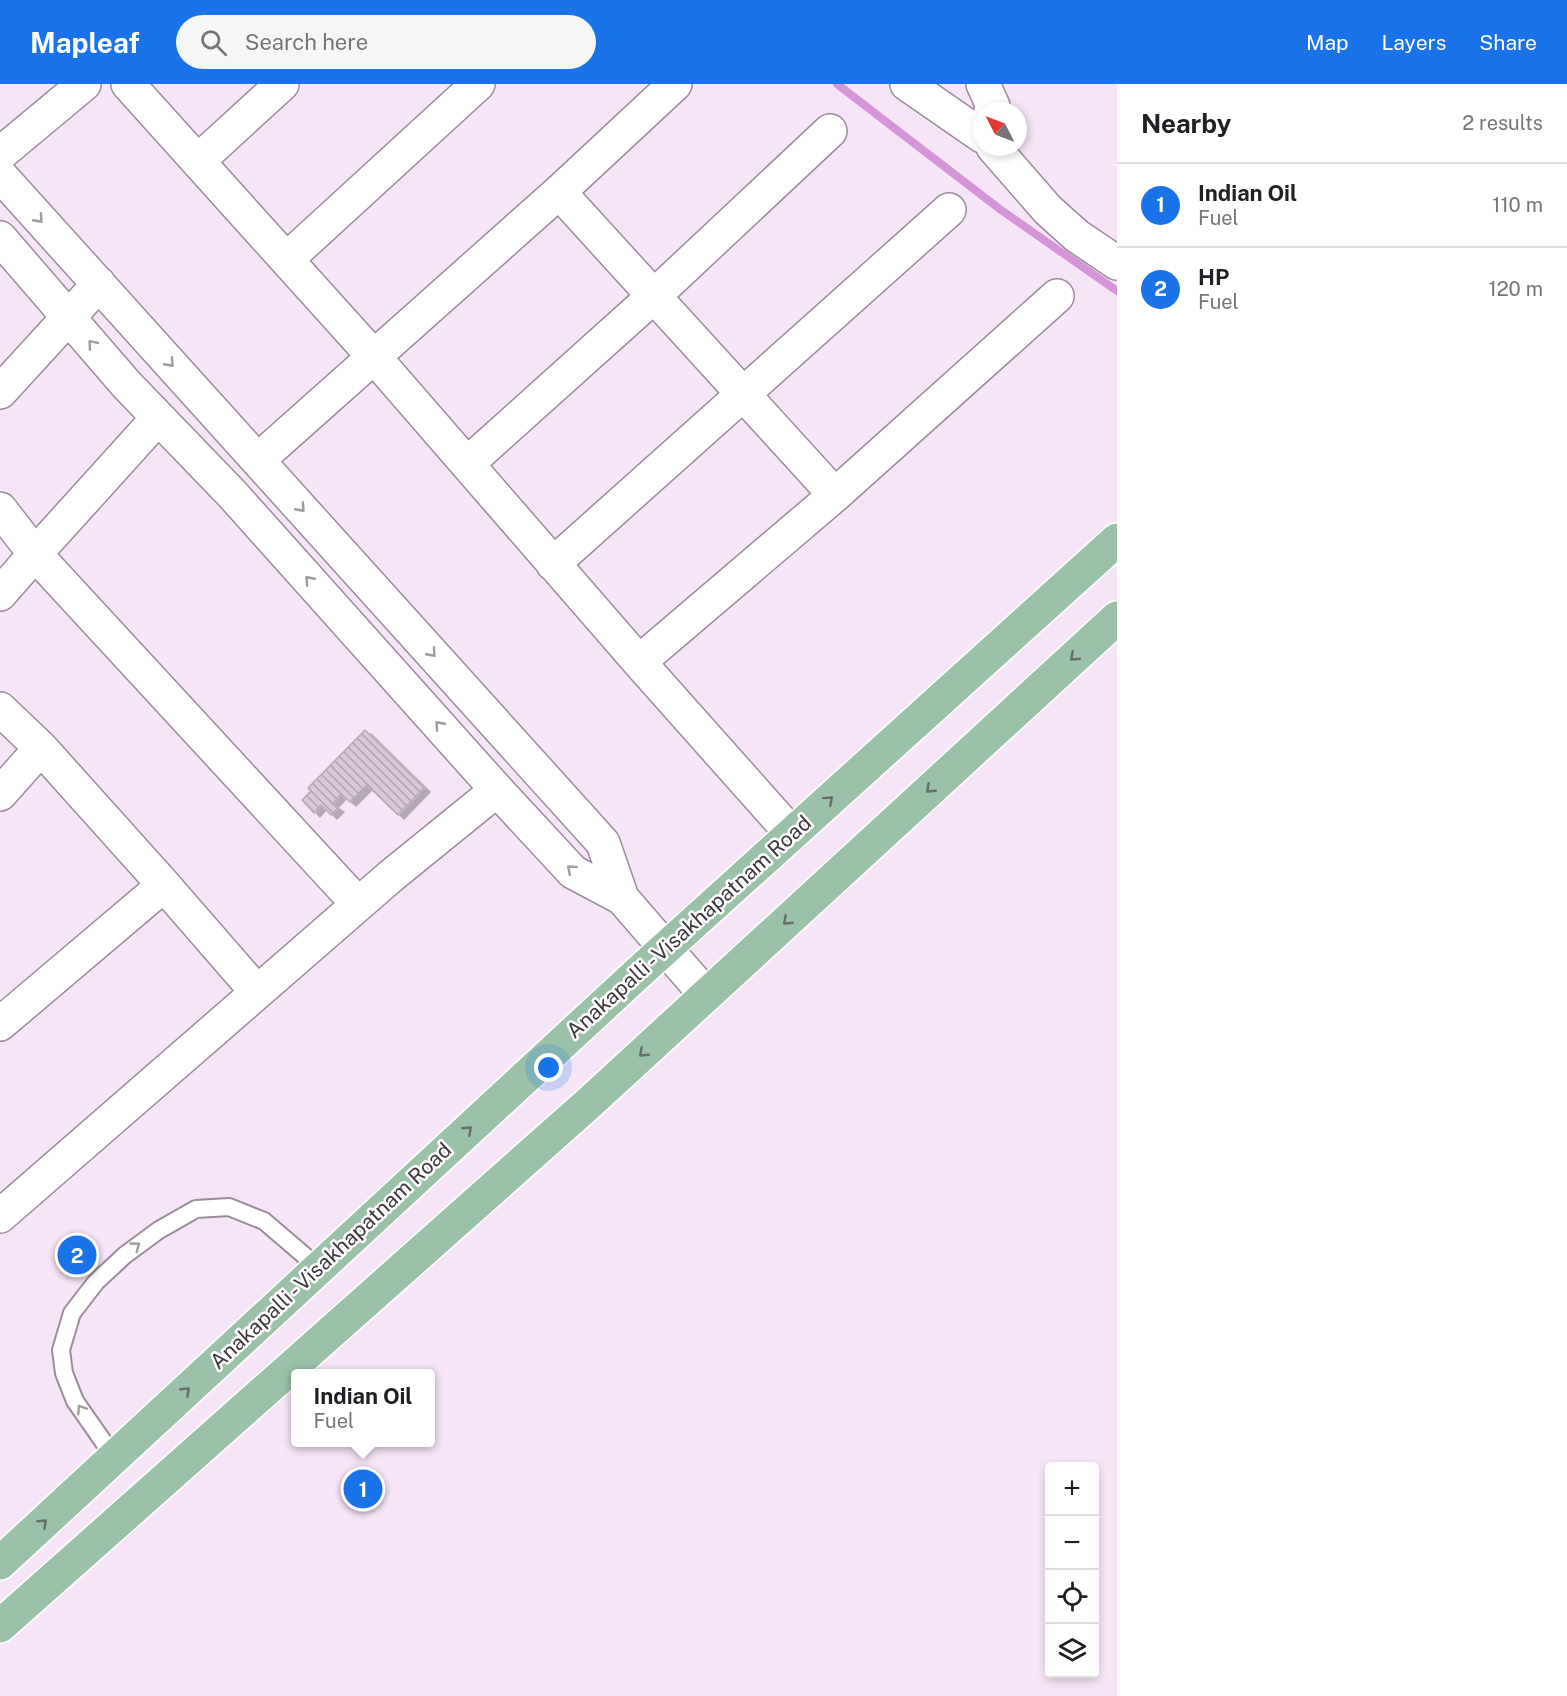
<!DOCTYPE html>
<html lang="en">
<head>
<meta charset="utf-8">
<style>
  body { margin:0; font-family:"Public Sans",sans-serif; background:#f6f6f6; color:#202124 }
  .controls { position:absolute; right:18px; bottom:18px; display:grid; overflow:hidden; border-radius:6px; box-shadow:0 3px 9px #0003 }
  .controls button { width:54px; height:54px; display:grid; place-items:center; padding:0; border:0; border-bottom:2px solid #e0e0e0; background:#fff; color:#202124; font:30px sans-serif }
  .compass { position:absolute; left:973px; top:18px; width:54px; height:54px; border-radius:50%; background:#fff; box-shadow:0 3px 9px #0003; rotate:312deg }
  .you { position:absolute; left:549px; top:984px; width:21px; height:21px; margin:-15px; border:4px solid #fff; border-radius:50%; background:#1a73e8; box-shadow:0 0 0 9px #1a73e833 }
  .badge { display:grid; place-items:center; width:39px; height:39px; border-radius:50%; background:#1a73e8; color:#fff; font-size:20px; font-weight:700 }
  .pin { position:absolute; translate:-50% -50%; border:3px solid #fff; box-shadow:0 2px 6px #0006 }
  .popup { position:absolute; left:291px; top:1285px; width:144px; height:78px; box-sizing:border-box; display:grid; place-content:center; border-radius:6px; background:#fff; filter:drop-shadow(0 2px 4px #0005); font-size:20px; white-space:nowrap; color:#757577 }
  .popup b { font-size:22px; color:#202124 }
  .popup::after { content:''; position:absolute; left:50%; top:100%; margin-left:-12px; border:12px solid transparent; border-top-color:#fff }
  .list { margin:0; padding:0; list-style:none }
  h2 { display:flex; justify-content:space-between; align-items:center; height:78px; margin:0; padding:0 24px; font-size:26px }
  h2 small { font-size:20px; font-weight:400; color:#757577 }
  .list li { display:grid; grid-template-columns:39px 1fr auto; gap:18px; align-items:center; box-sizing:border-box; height:84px; padding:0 24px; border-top:2px solid #e0e0e0 }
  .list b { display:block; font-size:22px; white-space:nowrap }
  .list p { margin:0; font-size:20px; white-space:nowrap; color:#757577 }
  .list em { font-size:20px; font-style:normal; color:#757577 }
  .icon { flex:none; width:33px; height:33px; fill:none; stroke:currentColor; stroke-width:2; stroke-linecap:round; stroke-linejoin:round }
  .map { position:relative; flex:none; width:1117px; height:1612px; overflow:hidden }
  header { display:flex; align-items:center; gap:36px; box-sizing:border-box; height:84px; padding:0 30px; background:#1a73e8; color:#fff }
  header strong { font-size:28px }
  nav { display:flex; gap:33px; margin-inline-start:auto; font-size:21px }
  .search { width:420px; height:54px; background:#f6f6f6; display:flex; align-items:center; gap:15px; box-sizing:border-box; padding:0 21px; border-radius:33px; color:#757577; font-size:22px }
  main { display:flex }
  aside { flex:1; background:#fff }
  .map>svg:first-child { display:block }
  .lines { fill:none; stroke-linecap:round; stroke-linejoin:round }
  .stream { stroke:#d694d9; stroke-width:8 }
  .building { fill:url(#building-back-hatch); stroke:#b9a9b9; stroke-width:1.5; filter:url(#shadow) }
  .service-casing { stroke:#9b8c9b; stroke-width:20 }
  .minor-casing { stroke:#9b8c9b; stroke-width:36 }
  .tertiary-casing { stroke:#9b8c9b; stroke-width:36 }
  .primary-casing { stroke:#fff; stroke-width:36 }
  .service { stroke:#fff; stroke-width:16 }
  .minor { stroke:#fff; stroke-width:33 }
  .tertiary { stroke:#fff; stroke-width:33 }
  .primary { stroke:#9bc2a9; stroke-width:33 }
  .oneway { stroke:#9f9c9f }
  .oneway2 { stroke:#646f69 }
  .labels { text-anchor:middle; stroke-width:5; stroke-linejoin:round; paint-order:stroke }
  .street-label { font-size:21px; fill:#3f383f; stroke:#fff }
</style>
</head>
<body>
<header>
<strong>Mapleaf</strong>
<div class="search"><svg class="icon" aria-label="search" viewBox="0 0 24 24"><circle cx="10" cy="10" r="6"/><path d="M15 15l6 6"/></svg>Search here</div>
<nav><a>Map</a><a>Layers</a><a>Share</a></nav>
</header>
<main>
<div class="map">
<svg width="1117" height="1612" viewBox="0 0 1117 1612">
  <defs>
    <pattern id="building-back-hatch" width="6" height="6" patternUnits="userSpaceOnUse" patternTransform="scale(1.5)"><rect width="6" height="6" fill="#d8c8d9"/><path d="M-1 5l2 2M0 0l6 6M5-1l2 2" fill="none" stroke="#b1a3b1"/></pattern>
    <filter id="shadow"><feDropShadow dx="6" dy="4" stdDeviation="0" flood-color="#0004"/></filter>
  </defs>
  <rect width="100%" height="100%" fill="#f6e5f7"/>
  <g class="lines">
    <path class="stream" d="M 837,0 L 1001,126 L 1117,207"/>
  </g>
  <path class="building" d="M 365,646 L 424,704 L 398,731 L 367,701 L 350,718 L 341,710 L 332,720 L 338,724 L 331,731 L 321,721 L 314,729 L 302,716 L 311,707 L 308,704 Z"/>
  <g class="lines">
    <defs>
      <path id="service" d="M 114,1373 L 75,1317 L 64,1289 L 61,1266 L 72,1229 L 96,1198 L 125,1171 L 159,1146 L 196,1125 L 229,1123 L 264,1137 L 319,1184"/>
      <path id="minor" d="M 128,0 L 375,274 L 639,578 L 792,750
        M 907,0 L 982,52
        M 983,0 L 993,22 L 991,27
        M 993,63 L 1048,126 L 1077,152 L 1117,179
        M 0,70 L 84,0
        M 198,77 L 282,0
        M 559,108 L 835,411
        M 287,175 L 478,0
        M 0,308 L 99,200
        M 258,376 L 559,108 L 675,0
        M 467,380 L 654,212 L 830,47
        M 0,425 L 35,470 L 158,334
        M 553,480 L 949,126
        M 0,510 L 35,470 L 358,820
        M 639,578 L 835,411 L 1057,212
        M 0,625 L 41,664 L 164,801
        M 0,710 L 41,664
        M 0,940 L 164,801 L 257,908
        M 0,1132 L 391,792 L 497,706"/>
      <path id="tertiary" d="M 0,91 L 603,759 L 622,814
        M 0,154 L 126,300 L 233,411 L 497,706 L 573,788 L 622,814 L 706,911"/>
      <path id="primary" d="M 0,1479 L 638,889 L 1117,456
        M 0,1542 L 589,1019 L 1117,534"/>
    </defs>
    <use href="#service" class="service-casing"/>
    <use href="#minor" class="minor-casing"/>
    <use href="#tertiary" class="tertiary-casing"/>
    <use href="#primary" class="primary-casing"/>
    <use href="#service" class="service"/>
    <use href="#minor" class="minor"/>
    <use href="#tertiary" class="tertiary"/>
    <use href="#primary" class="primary"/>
  </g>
  <defs><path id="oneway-chevron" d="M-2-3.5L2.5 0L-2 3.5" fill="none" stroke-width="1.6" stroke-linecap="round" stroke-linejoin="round" transform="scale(1.5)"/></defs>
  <g class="oneway">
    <use href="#oneway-chevron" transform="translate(39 135) rotate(48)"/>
    <use href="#oneway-chevron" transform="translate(92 260) rotate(-130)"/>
    <use href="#oneway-chevron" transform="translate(170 279) rotate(48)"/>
    <use href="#oneway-chevron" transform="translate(301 424) rotate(48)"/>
    <use href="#oneway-chevron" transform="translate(309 496) rotate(-132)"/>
    <use href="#oneway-chevron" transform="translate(432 569) rotate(48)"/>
    <use href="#oneway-chevron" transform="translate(439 641) rotate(-132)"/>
    <use href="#oneway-chevron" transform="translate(571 785) rotate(-139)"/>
    <use href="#oneway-chevron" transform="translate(136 1162) rotate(-36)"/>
    <use href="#oneway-chevron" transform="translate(81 1325) rotate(-124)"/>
  </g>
  <g class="oneway2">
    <use href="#oneway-chevron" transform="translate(1074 573) rotate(137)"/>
    <use href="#oneway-chevron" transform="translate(930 705) rotate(137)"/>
    <use href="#oneway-chevron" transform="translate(829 716) rotate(-42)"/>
    <use href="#oneway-chevron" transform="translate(787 837) rotate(137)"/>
    <use href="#oneway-chevron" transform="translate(643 969) rotate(137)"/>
    <use href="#oneway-chevron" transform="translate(468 1046) rotate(-43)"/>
    <use href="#oneway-chevron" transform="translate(186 1307) rotate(-43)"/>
    <use href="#oneway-chevron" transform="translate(43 1439) rotate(-43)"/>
  </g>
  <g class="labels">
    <g class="street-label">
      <text transform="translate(689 843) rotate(-42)" y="7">Anakapalli - Visakhapatnam Road</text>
      <text transform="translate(331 1172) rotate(-43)" y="7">Anakapalli - Visakhapatnam Road</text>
    </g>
  </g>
</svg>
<div class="controls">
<button>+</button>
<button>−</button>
<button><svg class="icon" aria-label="locate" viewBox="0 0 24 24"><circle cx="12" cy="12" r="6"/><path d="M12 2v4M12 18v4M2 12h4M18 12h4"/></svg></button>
<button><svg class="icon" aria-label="layers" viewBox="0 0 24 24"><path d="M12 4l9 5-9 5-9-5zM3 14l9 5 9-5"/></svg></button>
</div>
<svg class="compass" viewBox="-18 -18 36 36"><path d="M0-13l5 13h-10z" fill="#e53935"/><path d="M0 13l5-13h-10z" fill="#757577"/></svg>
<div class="you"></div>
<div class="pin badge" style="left:363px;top:1405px">1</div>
<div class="popup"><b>Indian Oil</b>Fuel</div>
<div class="pin badge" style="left:77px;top:1171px">2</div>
</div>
<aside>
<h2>Nearby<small>2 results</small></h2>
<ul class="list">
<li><span class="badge">1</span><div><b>Indian Oil</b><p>Fuel</p></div><em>110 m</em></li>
<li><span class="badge">2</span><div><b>HP</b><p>Fuel</p></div><em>120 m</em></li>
</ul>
</aside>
</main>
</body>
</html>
